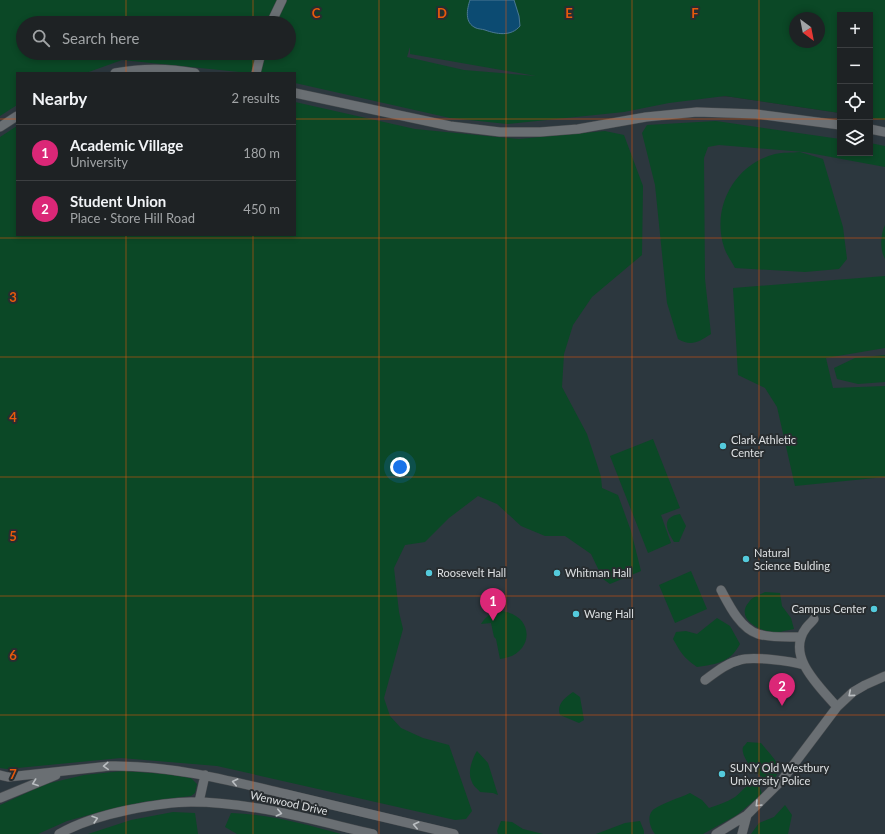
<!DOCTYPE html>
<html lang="en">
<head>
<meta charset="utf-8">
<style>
  body { margin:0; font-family:Lato,sans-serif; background:#2b2f31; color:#f1f3f6 }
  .controls { position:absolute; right:12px; top:12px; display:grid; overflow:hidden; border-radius:0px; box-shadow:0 2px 6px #0003 }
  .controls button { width:36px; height:36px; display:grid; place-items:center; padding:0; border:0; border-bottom:1px solid #3c3f41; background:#1e2224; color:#f1f3f6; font:20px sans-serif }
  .compass { position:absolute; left:789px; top:12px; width:36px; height:36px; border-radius:50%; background:#1e2224; box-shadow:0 2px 6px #0003; rotate:148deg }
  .you { position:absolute; left:400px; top:467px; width:14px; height:14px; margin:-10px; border:3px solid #fff; border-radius:50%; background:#1a73e8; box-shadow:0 0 0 6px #1a73e833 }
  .badge { display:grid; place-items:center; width:26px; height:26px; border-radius:50%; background:#db2777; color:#fff; font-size:13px; font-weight:700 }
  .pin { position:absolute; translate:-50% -33px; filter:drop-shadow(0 1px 2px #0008) }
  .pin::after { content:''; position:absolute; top:21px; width:14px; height:12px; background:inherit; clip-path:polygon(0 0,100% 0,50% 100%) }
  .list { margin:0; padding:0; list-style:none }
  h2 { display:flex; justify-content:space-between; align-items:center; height:52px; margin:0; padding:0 16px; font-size:17px }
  h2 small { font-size:13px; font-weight:400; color:#a1a4a6 }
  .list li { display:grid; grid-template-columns:26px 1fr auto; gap:12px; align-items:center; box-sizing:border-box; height:56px; padding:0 16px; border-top:1px solid #3c3f41 }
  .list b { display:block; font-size:15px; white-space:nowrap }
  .list p { margin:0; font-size:13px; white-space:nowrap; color:#a1a4a6 }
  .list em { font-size:13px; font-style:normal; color:#a1a4a6 }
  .icon { flex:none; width:22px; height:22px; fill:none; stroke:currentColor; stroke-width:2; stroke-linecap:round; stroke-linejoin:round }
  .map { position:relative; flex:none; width:885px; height:834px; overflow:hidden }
  .search { position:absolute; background:#1e2224; box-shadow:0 2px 6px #0003; left:16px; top:16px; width:280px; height:44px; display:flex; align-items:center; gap:10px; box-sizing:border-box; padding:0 14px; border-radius:22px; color:#a1a4a6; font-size:15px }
  .panel { position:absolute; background:#1e2224; box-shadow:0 2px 6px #0003; left:16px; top:72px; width:280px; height:164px; border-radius:0px }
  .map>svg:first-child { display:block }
  .built { fill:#2c373e; fill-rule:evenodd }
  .green { fill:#0b4826; fill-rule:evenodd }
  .water { fill:#0c4b72; stroke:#4b7894 }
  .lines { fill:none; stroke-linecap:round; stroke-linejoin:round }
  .minor-casing { stroke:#464a4d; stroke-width:10 }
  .minor { stroke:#6a6f73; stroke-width:9 }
  .oneway { stroke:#babec1 }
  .grid { fill:none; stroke:#e8590c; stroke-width:1; stroke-opacity:0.55 }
  .poi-dot { fill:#54cadc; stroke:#282d30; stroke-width:1.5 }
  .labels { text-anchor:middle; stroke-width:4; stroke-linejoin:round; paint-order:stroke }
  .poi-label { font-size:11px; fill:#dde0e2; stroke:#282d30; text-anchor:start }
  .street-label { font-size:11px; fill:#dde0e2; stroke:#282d30 }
  .grid-label { font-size:13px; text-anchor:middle; font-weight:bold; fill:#e8590c; stroke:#282d30; stroke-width:4; stroke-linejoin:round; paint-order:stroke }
</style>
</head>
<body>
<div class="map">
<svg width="885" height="834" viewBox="0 0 885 834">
  <rect width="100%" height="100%" fill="#282d30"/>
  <path class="built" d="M 0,0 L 416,0 L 667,92 L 732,97 L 840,113 L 840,153 L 870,153 L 870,118 L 885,120 L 885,834 L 0,834 ZM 23,23 L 289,23 L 289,53 L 23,53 ZM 17,73 L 295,73 L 295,235 L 17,235 Z"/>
  <path class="green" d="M 0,0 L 885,0 L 885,120 L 870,118 L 870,15 L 840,15 L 840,113 L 725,96 L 669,103 L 624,112 L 507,124 L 450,118 L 295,83 L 295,73 L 249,73 L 122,60 L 86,73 L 17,73 L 17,105 L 0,116 ZM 795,18 L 819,18 L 819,42 L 795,42 ZM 23,23 L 289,23 L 289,53 L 23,53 ZM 410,47 L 410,54 L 536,76 L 464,70 L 407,57 Z
    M 295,102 L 415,129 L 519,139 L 605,131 L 624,135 L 643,186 L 642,255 L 592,297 L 573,325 L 564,354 L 562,387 L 587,434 L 596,461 L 601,477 L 602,488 L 618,495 L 631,531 L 641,571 L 610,584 L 603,579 L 591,554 L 565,536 L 545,536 L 521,526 L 497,504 L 478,496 L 449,518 L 425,542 L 405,545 L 394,568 L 399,612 L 403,629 L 384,698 L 390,716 L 401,728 L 423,738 L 449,745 L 472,811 L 466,819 L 455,820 L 217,766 L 121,758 L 7,769 L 0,768 L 0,137 L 17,126 L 17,235 L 295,235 Z
    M 716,121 L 840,139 L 840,153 L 870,153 L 870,143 L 885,146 L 885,167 L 804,152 L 719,145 L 708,147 L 704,158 L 705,279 L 711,334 C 699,342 691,347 678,339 L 667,303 L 655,185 L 642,133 L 647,125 Z
    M 800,152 L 823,159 L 843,227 L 847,259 L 839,269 L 805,272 L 735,268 C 732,262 726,254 724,247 C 711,207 735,164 775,154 C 783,152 792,153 800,152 Z
    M 885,225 L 885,259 C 880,250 880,235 885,225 Z
    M 885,276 L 885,348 L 826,358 L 833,388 L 885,386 L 885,477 L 795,486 L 777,407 L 765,388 L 738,375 L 733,288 Z
    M 885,355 L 885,382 L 858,384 L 837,379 L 834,368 L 855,358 Z
    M 653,439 L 680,508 L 661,515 L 671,543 L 648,553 L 610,456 Z
    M 680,514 L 686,526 L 679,542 L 674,542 C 666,529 661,517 680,514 Z
    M 691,571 L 707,609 L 675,623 L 659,585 Z
    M 765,592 L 780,593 L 782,606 L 791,618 L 794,629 C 787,630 775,634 769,632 C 755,628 736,617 749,602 C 752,597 760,595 765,592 Z
    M 500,611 C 536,614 535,655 500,659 L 496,639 L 494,637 L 491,623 L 481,624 C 486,616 491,613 500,611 Z
    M 717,618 L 730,626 L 740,644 C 730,663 716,664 697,667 C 684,658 681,653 673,639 L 676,632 L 686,631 L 697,634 Z
    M 573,692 L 580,697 L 584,720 L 579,723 L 560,715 C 556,704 565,698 573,692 Z
    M 747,742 L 761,743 C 768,752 776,759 780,769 L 775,778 C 772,778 770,779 768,779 C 758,778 740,757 743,747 C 744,746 747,743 747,742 Z
    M 477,751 L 488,763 L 498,795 L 493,793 L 480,792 C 478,789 473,786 472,782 C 467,773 472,759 477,751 Z
    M 123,771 L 165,774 L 191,778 L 197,784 L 195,793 L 191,796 L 143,802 L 100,812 L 67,821 L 38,834 L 0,834 L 0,805 L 46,784 L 84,775 Z
    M 755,783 L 759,785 L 762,794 L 737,815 L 703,834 L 655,834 C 650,828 647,817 652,811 C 657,805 682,797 690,793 L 702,800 L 709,808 C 718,805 727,802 735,797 C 743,791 745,785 755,783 Z
    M 785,805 L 792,815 L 788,834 L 751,834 L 759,823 L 774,817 Z
    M 173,812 L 195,813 L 198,834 L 88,834 L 131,820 Z
    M 231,813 C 269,814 305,824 341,834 L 237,834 L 225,827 Z
    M 501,821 L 512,822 L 523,829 L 543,834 L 498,834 L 497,831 Z
    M 640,821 L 644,831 L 644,834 L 596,834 L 625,823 Z"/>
  <path class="water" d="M 470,0 L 514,0 L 519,16 L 520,26 C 511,37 496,34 485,30 C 482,29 478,29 476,28 C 464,23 467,9 470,0 Z"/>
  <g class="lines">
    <defs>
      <path id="minor" d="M 271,23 L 282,0
        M 115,73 C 141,68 169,68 195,73
        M 256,73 L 261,53
        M 295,93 L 450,126 L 500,132 L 540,132 L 578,129 L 646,117 L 697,112 L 756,114 L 840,125
        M 0,127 L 17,116
        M 870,129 L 885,132
        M 721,590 C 729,605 740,628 758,634 C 771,638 787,637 801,637
        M 814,619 C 812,622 808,625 806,628 C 785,656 820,687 837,707
        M 705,680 C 716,672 727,663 740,660 C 752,656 791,661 804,665
        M 0,775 L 8,777 L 110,766 C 170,765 227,780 286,794 C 342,807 398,821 454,834
        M 0,798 L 56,775
        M 199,802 L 205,775
        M 59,834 C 80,822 104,815 128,810 C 148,806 169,802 191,802 C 252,802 313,820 373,834
        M 716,834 L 747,815
        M 742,834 L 747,815 L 782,780 L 837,707 L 853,692 L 865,685 L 885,676"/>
    </defs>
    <use href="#minor" class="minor-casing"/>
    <use href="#minor" class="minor"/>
  </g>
  <defs><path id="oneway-chevron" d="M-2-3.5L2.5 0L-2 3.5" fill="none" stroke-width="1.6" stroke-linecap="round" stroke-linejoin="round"/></defs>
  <g class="oneway">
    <use href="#oneway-chevron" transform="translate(851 694) rotate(140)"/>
    <use href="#oneway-chevron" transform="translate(106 766) rotate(177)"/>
    <use href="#oneway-chevron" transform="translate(235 782) rotate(-167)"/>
    <use href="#oneway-chevron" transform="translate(35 783) rotate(160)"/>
    <use href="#oneway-chevron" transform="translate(758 804) rotate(135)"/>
    <use href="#oneway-chevron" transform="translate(279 813) rotate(13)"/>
    <use href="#oneway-chevron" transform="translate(95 819) rotate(-17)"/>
    <use href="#oneway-chevron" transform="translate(416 825) rotate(-167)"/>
  </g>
  <path class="grid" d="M 126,0 L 126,23M 253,0 L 253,23M 379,0 L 379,834M 506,0 L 506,834M 632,0 L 632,834M 759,0 L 759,834M 126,53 L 126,73M 253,53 L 253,73M 0,119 L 17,119M 295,119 L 840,119M 870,119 L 885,119M 126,235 L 126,834M 253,235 L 253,834M 0,238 L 885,238M 0,357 L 885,357M 0,477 L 885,477M 0,596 L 885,596M 0,715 L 885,715"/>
  <g class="poi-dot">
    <circle cx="723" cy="446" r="4"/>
    <circle cx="746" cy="559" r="4"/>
    <circle cx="429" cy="573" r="4"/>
    <circle cx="557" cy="573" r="4"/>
    <circle cx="874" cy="609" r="4"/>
    <circle cx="576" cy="614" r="4"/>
    <circle cx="722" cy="774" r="4"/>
  </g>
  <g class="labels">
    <g class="poi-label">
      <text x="731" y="444">Clark Athletic<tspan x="731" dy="13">Center</tspan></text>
      <text x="754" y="557">Natural<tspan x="754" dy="13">Science Bulding</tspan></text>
      <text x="437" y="577">Roosevelt Hall</text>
      <text x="565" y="577">Whitman Hall</text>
      <text x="866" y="613" text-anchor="end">Campus Center</text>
      <text x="584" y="618">Wang Hall</text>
      <text x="730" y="772">SUNY Old Westbury<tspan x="730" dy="13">University Police</tspan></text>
    </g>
    <g class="street-label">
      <text transform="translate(289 803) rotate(12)" y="4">Wenwood Drive</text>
    </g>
  </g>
  <g class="grid-label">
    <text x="316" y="18">C</text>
    <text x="442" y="18">D</text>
    <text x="569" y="18">E</text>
    <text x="695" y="18">F</text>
    <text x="13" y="302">3</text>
    <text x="13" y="422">4</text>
    <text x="13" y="541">5</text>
    <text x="13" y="660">6</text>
    <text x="13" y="779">7</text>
  </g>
</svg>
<div class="controls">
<button>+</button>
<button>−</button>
<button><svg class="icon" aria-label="locate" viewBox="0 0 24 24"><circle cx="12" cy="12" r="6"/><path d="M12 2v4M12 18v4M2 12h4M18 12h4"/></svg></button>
<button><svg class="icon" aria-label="layers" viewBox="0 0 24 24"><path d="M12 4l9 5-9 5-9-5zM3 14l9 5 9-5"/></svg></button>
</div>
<svg class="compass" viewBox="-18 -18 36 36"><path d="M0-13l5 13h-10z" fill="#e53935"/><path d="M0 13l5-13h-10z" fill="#a1a4a6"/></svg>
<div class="you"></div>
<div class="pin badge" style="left:493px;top:621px">1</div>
<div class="pin badge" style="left:782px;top:706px">2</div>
<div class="search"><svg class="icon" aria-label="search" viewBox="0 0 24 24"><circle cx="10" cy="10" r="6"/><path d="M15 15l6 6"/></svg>Search here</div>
<section class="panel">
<h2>Nearby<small>2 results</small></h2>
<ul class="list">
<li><span class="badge">1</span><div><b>Academic Village</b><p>University</p></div><em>180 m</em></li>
<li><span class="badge">2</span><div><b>Student Union</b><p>Place · Store Hill Road</p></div><em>450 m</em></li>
</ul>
</section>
</div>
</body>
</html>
